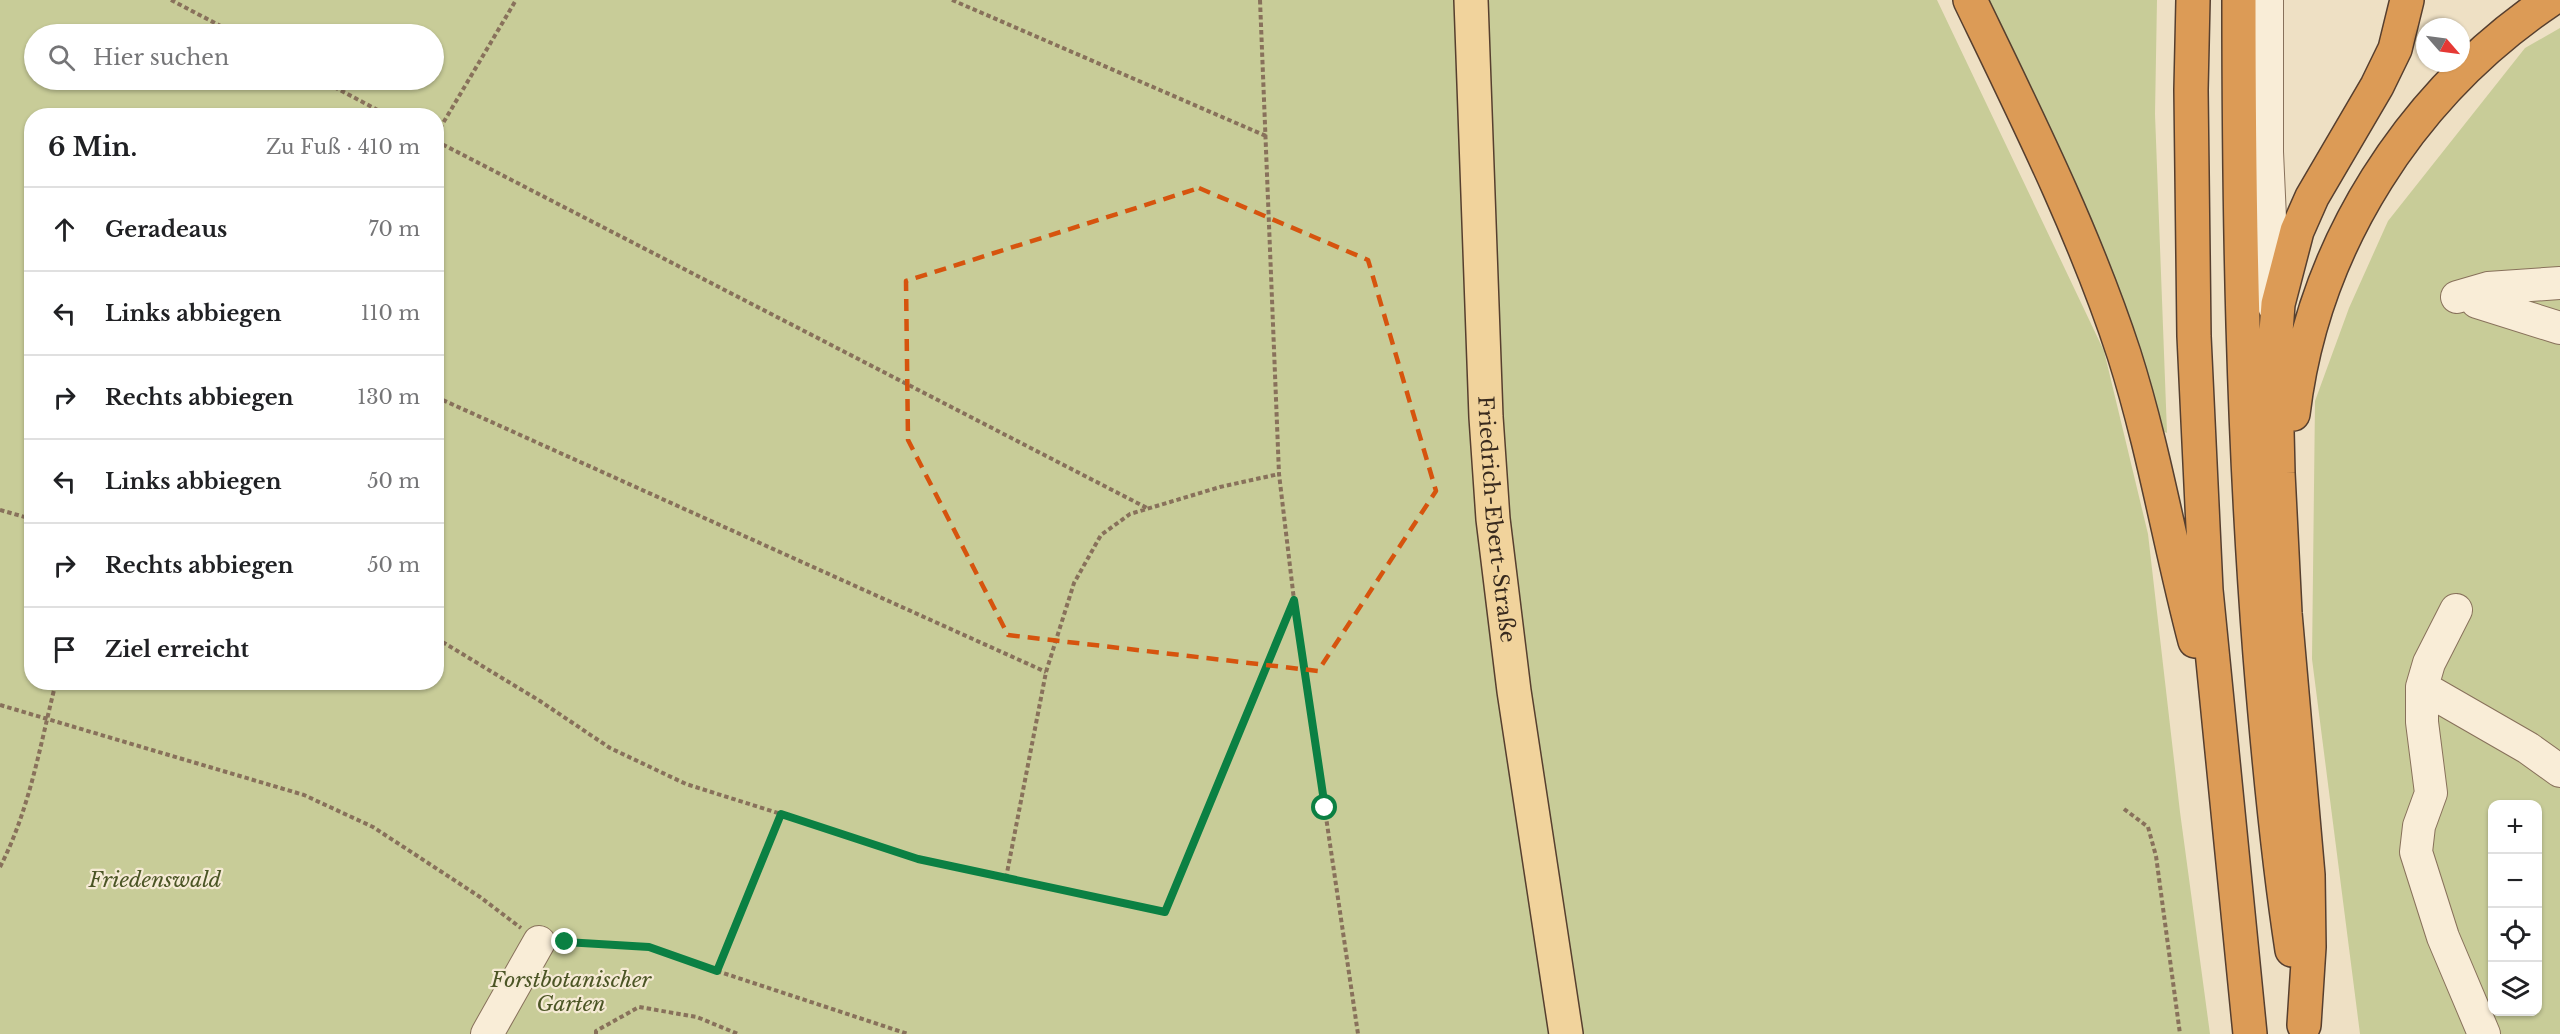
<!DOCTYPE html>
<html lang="de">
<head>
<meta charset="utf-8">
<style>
  body { margin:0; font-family:"Libre Baskerville",serif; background:#f6f6f6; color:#202124 }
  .controls { position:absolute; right:18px; bottom:18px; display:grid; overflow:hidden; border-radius:12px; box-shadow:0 2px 4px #0004 }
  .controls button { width:54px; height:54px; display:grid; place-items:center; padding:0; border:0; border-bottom:2px solid #e0e0e0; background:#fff; color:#202124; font:30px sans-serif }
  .compass { position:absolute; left:2416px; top:18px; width:54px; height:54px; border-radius:50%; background:#fff; box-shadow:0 2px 4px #0004; rotate:118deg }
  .stop { position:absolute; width:18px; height:18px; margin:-14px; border:4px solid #0b8043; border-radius:50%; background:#fff }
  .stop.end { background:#0b8043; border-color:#fff; box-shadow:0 2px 6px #0008 }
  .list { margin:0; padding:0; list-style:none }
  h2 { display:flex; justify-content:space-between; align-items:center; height:78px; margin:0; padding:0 24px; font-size:26px }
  h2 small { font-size:20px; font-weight:400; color:#757577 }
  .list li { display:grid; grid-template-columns:39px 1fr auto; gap:18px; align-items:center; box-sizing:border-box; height:84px; padding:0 24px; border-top:2px solid #e0e0e0 }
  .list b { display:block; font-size:22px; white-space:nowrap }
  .list em { font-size:20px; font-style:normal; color:#757577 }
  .icon { flex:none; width:33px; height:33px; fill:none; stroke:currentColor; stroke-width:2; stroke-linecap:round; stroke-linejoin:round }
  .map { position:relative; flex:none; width:2560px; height:1034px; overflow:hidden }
  .search { position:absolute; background:#fff; box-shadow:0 2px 4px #0004; left:24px; top:24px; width:420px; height:66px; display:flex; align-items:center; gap:15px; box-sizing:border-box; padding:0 21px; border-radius:33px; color:#757577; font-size:22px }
  .panel { position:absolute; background:#fff; box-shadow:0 2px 4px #0004; left:24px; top:108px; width:420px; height:582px; border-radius:24px }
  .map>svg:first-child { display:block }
  .green { fill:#c8cc98; fill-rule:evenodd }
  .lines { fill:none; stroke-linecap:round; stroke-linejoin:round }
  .minor-casing { stroke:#88715b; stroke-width:34 }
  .major-casing { stroke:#563f2f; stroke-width:36 }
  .highway-casing { stroke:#563f2f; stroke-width:36 }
  .path { stroke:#88715b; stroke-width:4; stroke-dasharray:4.5 3; stroke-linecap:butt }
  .minor { stroke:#f9edd7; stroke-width:32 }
  .major { stroke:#f1d39c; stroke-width:33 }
  .highway { stroke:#dc9b56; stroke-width:33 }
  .route { stroke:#0b8043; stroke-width:8 }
  .marked { fill:none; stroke:#d6540e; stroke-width:4.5; stroke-dasharray:12 8; stroke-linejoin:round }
  .labels { text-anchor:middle; stroke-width:4.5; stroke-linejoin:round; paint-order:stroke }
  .street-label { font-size:21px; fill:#382a1e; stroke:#f5ead4 }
  .park-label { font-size:21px; font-style:italic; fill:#4b5525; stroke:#f5ead4 }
</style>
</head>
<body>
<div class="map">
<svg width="2560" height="1034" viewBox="0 0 2560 1034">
  <rect width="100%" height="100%" fill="#eee0c4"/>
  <path class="green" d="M 0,0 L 1937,0 L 2104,351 L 2148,534 L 2180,812 L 2210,1034 L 0,1034 ZM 34,34 L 434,34 L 434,80 L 34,80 ZM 32,116 L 436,116 L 436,682 L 32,682 Z
    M 1988,0 L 2157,0 L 2155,114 L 2167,433 L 2160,430 L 2085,212 Z
    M 2560,28 L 2560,1034 L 2360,1034 L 2312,659 L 2315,401 L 2349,308 L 2388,221 L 2525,48 ZM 2492,804 L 2538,804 L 2538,1012 L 2492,1012 Z"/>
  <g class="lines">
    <defs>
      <path id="minor" d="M 2267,0 L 2267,152 L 2274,306
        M 2457,297 L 2488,288 L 2560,283
        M 2477,302 L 2560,328
        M 2456,610 L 2429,663 L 2422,687 L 2422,722 L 2431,793 L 2419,826 L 2416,852 L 2443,937 L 2484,1034
        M 2422,687 L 2528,748 L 2560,771
        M 487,1034 L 539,942"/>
      <g id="major">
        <path id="s1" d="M 1471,0 L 1486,417 L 1493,519 L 1514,691 L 1566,1034"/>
      </g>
      <path id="highway" d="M 1970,0 C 2026,116 2084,232 2124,354 C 2154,448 2170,546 2195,641
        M 2193,0 L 2191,90 L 2194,336 L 2206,590 L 2250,1034
        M 2239,0 C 2239,219 2243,437 2260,655 C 2268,754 2277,852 2292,950
        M 2293,414 C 2313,245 2411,94 2550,0
        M 2304,1025 L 2309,947 L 2308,875 L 2285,613 L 2278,473 L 2275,346 L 2278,304 L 2297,231 L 2312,197 L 2377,86 L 2395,49 L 2407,0"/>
    </defs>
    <use href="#minor" class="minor-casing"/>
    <use href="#major" class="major-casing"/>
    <use href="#highway" class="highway-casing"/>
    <path class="path" d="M 171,0 L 236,34
      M 952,0 L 1266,136
      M 1260,0 L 1279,474 L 1294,600 L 1358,1034
      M 321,80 L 389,116
      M 436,135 L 516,0
      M 436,141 L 1147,508
      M 436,397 L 1046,672
      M 0,510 L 32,519
      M 436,638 L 540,701 L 610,748 L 686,784 L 781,814
      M 0,705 L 304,795 L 373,827 L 480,897 L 521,928
      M 2124,809 L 2148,827 L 2156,856 L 2180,1034
      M 0,867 C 30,809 40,745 56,682
      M 1006,878 L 1046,672 L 1074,583 L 1101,535 L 1130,514 L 1220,487 L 1279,474
      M 563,942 L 649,947 L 717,971 L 781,815 L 918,859 L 1165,912 L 1294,600
      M 717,971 L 908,1034
      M 596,1034 L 596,1031 L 639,1007 L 697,1017 L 738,1034"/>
    <use href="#minor" class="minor"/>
    <use href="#major" class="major"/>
    <use href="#highway" class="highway"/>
  </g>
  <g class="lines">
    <path class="route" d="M 565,942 L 649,947 L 717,971 L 781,814 L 918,859 L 1165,912 L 1294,600 L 1325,808"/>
  </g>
  <path class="marked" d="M 1199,188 L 1368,260 L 1436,491 L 1318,671 L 1008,635 L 908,440 L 906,281 Z"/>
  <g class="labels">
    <g class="street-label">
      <text dy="7" stroke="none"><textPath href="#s1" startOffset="520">Friedrich-Ebert-Straße</textPath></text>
    </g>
    <g class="park-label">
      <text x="155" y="887">Friedenswald</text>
      <text x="571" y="987">Forstbotanischer<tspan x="571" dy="24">Garten</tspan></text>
    </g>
  </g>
</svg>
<div class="controls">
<button>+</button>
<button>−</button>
<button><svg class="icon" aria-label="locate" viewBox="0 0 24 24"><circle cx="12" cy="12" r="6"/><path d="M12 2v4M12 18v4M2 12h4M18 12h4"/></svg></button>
<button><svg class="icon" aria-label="layers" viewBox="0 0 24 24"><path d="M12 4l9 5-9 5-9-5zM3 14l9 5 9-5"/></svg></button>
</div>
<svg class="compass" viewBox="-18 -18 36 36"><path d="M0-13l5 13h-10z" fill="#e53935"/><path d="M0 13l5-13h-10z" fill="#757577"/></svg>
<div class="stop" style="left:1325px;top:808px"></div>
<div class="stop end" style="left:565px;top:942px"></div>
<div class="search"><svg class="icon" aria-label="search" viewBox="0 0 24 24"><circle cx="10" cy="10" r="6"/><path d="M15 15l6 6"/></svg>Hier suchen</div>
<section class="panel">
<h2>6 Min.<small>Zu Fuß · 410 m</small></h2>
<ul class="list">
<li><svg class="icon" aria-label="ahead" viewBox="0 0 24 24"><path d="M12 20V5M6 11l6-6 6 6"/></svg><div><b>Geradeaus</b></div><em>70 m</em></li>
<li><svg class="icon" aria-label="left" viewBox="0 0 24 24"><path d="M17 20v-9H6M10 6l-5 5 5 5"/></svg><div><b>Links abbiegen</b></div><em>110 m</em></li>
<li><svg class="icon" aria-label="right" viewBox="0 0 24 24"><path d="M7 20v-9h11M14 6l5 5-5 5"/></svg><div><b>Rechts abbiegen</b></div><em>130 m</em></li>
<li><svg class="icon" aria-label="left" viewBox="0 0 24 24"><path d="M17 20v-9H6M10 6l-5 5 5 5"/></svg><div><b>Links abbiegen</b></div><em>50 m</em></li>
<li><svg class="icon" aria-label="right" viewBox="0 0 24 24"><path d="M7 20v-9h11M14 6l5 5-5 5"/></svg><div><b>Rechts abbiegen</b></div><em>50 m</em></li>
<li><svg class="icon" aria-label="arrive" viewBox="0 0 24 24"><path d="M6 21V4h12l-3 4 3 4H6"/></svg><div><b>Ziel erreicht</b></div></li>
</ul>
</section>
</div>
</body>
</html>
